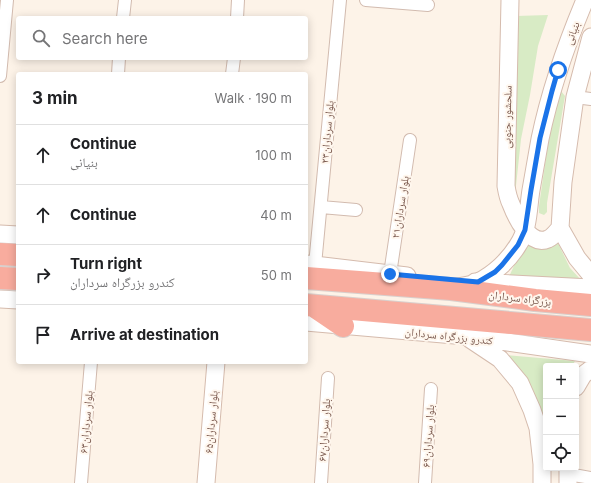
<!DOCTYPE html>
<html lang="en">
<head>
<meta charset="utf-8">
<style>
  body { margin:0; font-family:Inter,"Noto Naskh Arabic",sans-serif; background:#f2f2f2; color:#202124 }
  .controls { position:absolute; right:12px; bottom:12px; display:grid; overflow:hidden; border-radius:4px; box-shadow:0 2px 10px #0003 }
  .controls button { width:36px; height:36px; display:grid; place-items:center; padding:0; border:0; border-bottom:1px solid #e0e0e0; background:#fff; color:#202124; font:20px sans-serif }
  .stop { position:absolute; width:12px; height:12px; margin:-9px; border:3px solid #1a73e8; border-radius:50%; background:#fff }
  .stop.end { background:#1a73e8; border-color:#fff; box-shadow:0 1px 4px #0008 }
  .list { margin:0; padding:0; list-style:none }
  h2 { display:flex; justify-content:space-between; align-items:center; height:52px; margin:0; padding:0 16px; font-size:17px }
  h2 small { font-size:13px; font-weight:400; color:#757577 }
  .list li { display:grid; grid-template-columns:26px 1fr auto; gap:12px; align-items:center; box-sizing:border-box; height:60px; padding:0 16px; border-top:1px solid #e0e0e0 }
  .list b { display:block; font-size:15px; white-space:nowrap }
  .list p { margin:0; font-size:13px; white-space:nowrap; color:#757577 }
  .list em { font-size:13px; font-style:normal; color:#757577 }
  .icon { flex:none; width:22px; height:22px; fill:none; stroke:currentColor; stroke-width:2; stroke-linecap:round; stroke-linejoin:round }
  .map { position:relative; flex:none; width:591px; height:483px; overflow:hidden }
  .search { position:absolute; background:#fff; box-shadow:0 2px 10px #0003; left:16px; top:16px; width:292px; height:44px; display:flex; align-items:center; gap:10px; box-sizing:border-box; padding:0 14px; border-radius:4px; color:#757577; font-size:15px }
  .panel { position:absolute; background:#fff; box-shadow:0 2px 10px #0003; left:16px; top:72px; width:292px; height:292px; border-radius:4px }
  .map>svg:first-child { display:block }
  .green { fill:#d8ebc5 }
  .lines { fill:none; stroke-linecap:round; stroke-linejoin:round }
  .street-casing { stroke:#d2bbaf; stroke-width:14 }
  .secondary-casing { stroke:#d5bbad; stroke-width:19 }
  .highway-casing { stroke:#d9d0cd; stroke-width:24 }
  .street { stroke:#fff; stroke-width:12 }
  .secondary { stroke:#fff; stroke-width:17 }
  .highway { stroke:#f8ac9e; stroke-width:22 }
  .route { stroke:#1a73e8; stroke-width:5 }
  .labels { text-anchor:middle; stroke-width:4; stroke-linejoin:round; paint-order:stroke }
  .street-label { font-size:11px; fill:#78564b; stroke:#fff7ee }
</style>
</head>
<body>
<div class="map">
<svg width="591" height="483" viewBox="0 0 591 483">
  <rect width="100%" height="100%" fill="#fdf3e8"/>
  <path class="green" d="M 548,15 L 538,46 L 530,95 L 521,139 L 515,195 L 509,188 L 516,16 Z
    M 561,91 L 565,96 L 547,203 L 547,212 L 544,215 L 539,213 L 539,206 L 555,94 Z
    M 527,237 L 556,239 L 570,268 L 582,281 L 508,279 Z
    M 505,355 L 575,361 L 572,366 L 546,366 L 546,428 Z"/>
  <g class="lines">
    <defs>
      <path id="street" d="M 366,0 L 428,5
        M 123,18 L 125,0
        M 237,18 L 238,0
        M 118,74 L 119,58
        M 232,74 L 234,58
        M 0,76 L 7,0
        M 575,97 L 591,99
        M 321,207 L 356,210
        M 315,265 L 340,0
        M 390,274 L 410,140
        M 568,474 L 591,478
        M 81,483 L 91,362
        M 321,483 L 328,378
        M 425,483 L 431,389"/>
      <path id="secondary" d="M 510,0 L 506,186 C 507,192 508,198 511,204 C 516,217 530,247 548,239 C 553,237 557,231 560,228
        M 560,228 L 563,182 L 575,97 L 591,37
        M 560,228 L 577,258 L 591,275
        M 0,234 L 18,235
        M 306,264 L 407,276
        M 475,282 L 591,288
        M 457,287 C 464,286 472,285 478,282 C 494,274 509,260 518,245 C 529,229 528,208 531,190 C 534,173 537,156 540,139 C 550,91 566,45 585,0
        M 0,299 L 18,300
        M 306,322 L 466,336 L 591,354
        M 470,339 L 500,359 L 520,383 L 532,410 L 538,428 L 542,464 L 542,483
        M 576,387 L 583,375 L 591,369
        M 568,468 L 568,483
        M 206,483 L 216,362"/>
      <path id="highway" d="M 0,254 L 18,255
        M 0,278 L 18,279
        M 306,278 L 451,289 L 535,300 L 591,305
        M 306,305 L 591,330
        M 315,307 L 343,326"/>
    </defs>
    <use href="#street" class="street-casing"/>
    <use href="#secondary" class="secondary-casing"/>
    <use href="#highway" class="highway-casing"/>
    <use href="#street" class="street"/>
    <use href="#secondary" class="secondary"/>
    <use href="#highway" class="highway"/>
  </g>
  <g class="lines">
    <path class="route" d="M 390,274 L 478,282 L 495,272 L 502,265 L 518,245 L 525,230 L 531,190 L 540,138 L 552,91 L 558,70"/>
  </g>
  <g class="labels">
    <g class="street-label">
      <text transform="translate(572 33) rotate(-69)" y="4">بنیانی</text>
      <text transform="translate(507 117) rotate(-89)" y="4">سلحشور جنوبی</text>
      <text transform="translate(327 132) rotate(-85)" y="4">بلوار سرداران۲۳</text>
      <text transform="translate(400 207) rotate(-81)" y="4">بلوار سرداران۲۱</text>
      <text transform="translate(520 298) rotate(7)" y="4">بزرگراه سرداران</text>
      <text transform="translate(449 336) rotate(6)" y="4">کندرو بزرگراه سرداران</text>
      <text transform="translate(86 422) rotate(-85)" y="4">بلوار سرداران۶۳</text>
      <text transform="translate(211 422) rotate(-85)" y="4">بلوار سرداران۶۵</text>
      <text transform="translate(324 430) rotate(-86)" y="4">بلوار سرداران۶۷</text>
      <text transform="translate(428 436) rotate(-86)" y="4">بلوار سرداران۶۹</text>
    </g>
  </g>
</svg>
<div class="controls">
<button>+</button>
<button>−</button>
<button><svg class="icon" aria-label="locate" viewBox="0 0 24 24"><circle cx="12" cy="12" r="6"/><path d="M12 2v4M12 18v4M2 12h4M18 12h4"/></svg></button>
</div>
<div class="stop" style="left:558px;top:70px"></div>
<div class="stop end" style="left:390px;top:274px"></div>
<div class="search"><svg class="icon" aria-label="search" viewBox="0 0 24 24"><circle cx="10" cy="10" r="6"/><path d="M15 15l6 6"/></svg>Search here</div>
<section class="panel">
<h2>3 min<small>Walk · 190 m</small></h2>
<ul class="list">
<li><svg class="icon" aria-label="ahead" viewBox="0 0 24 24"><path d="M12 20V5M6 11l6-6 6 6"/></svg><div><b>Continue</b><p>بنیانی</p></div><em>100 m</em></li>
<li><svg class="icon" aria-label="ahead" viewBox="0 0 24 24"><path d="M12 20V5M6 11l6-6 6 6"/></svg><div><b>Continue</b></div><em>40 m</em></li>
<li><svg class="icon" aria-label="right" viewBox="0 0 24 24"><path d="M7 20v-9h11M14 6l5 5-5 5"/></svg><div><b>Turn right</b><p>کندرو بزرگراه سرداران</p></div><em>50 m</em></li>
<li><svg class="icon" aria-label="arrive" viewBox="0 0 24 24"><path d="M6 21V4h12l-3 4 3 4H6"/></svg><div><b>Arrive at destination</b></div></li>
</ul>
</section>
</div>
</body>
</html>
